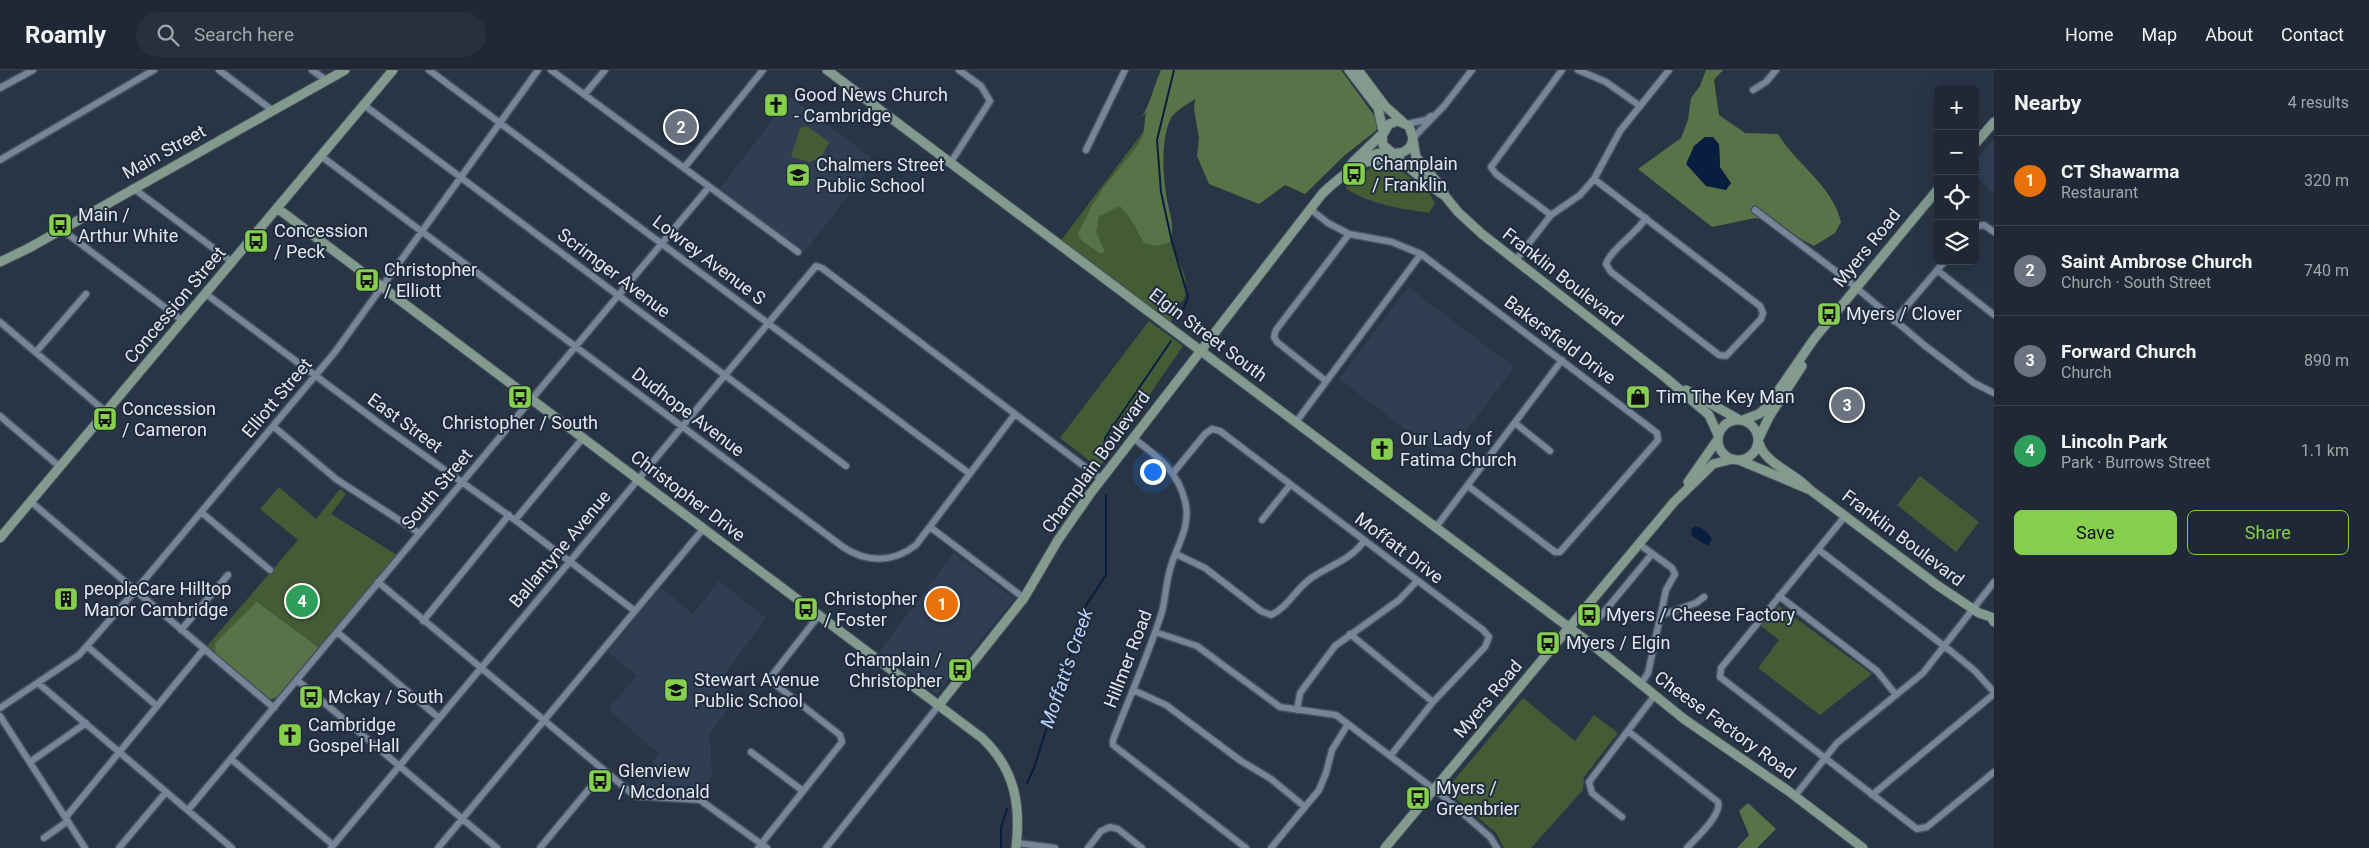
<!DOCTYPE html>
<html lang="en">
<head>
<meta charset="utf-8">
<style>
  body { margin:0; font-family:Roboto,sans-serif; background:#27303c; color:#f1f3f6 }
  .controls { position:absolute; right:15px; top:15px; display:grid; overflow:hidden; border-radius:8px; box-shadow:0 5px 20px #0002 }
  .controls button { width:45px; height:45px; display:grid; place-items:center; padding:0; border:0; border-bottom:1px solid #3c444f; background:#1f2834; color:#f1f3f6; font:25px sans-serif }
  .you { position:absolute; left:1152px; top:401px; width:18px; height:18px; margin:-12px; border:4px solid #fff; border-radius:50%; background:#1a73e8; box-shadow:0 0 0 8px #1a73e833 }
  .badge { display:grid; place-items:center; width:32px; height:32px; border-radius:50%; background:#85cf4c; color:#fff; font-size:16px; font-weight:700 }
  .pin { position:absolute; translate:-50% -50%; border:2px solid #fff; box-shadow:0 1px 5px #0006 }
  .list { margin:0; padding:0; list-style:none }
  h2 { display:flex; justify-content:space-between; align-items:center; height:65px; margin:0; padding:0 20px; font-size:21px }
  h2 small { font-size:16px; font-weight:400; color:#a1a6ac }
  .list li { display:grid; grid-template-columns:32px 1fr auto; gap:15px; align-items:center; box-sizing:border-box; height:90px; padding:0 20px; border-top:1px solid #3c444f }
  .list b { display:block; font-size:19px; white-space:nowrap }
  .list p { margin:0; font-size:16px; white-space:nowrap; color:#a1a6ac }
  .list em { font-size:16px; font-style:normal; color:#a1a6ac }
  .actions { display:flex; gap:10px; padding:15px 20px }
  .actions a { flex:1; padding:11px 0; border:1px solid #85cf4c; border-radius:8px; text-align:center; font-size:18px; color:#85cf4c }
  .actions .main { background:#85cf4c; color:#111 }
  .icon { flex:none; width:28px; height:28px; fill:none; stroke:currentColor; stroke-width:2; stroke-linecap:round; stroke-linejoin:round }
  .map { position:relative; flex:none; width:1994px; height:778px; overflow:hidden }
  header { display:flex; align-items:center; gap:30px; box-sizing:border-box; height:70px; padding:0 25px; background:#1f2834; border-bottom:1px solid #3c444f }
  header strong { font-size:24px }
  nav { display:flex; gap:28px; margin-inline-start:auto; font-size:18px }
  .search { width:350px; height:45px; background:#27303c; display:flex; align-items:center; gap:12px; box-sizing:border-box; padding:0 18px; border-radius:28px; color:#a1a6ac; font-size:19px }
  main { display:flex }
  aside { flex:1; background:#1f2834 }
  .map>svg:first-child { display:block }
  .built { fill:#303e53 }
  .green { fill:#445c35 }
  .forest { fill:#597348; fill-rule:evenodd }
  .water { fill:#071e40 }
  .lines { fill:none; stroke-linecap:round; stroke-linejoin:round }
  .stream { stroke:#071e40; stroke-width:2 }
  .street-casing { stroke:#48515f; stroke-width:9 }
  .secondary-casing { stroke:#48515f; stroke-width:11 }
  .street { stroke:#788598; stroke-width:6 }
  .secondary { stroke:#829b8e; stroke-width:9 }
  .labels { text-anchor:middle; stroke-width:4; stroke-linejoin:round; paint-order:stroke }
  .poi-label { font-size:18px; fill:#e1e8f3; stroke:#202b3b; text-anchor:start }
  .street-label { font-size:18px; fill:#e1e8f3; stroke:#202b3b }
  .water-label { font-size:19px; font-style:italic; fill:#b9d4fa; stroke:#202b3b }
</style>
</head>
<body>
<header>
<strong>Roamly</strong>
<div class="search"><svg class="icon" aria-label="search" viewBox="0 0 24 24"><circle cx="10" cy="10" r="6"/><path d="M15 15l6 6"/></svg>Search here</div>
<nav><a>Home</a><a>Map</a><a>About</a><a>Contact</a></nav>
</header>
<main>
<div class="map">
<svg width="1994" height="778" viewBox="0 0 1994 778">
  <rect width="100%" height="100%" fill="#293545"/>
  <path class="built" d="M 790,27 L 876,91 L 804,182 L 720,118 Z
    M 1994,69 L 1994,123 L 1975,106 L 1975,91 Z
    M 1408,217 L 1514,297 L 1445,389 L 1339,309 Z
    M 954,483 L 1014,529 L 937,624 L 880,581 Z
    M 719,511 L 766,548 L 718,613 L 736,627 L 710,664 L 712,705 L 703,724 L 638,720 L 628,727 L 659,684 L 608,639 L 637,606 L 608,582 L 661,518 L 693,544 Z"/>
  <path class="green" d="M 1156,45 L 1161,119 L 1173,175 L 1185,207 L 1186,222 L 1184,230 L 1177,235 L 1170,256 L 1059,173 Z
    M 807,56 L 829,72 L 822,86 L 810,92 L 791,87 L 800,58 Z
    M 1392,94 L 1428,121 L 1435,133 L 1429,143 C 1399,138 1371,135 1345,118 L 1372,97 Z
    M 1149,251 L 1183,276 L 1099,398 L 1060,368 Z
    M 1920,406 L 1979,452 L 1956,482 L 1897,435 Z
    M 279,417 L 316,449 L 340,419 L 346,424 L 331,444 L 397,485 L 279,626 L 269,630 L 207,576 L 298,470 L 260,439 Z
    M 1779,536 L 1872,604 L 1820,645 L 1758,598 L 1779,570 L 1761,556 Z
    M 1523,628 L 1575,671 L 1594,645 L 1618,663 L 1584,707 L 1583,720 L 1531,778 L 1504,778 L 1496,763 L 1446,720 Z"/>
  <path class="forest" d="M 1161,0 L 1341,0 L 1382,56 L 1345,85 L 1305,124 L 1285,115 L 1259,134 L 1209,114 L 1197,86 L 1199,68 L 1194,39 L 1195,29 C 1188,34 1175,41 1171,48 C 1160,70 1163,106 1167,130 C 1170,145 1175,157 1170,172 L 1157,176 L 1144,173 L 1132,151 L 1120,136 L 1099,146 L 1096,162 L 1105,182 L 1101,184 L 1082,171 L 1078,164 L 1091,137 L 1105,116 L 1138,75 L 1143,66 L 1146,42 L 1141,48 C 1152,31 1153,17 1161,0 Z
    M 1706,0 L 1723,0 L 1714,10 L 1719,45 L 1745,63 L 1778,64 C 1797,95 1832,115 1841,152 L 1835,163 L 1814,176 L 1766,150 L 1755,148 L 1712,157 L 1638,99 L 1681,68 L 1688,50 L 1691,28 L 1700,16 ZM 1719,74 L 1720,96 L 1706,116 Z
    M 257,532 L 319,578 L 279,626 L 269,630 L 216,584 L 215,573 Z
    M 1748,733 L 1776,759 L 1757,778 L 1737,778 L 1749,765 L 1739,741 Z"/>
  <path class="water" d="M 1705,67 L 1713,67 L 1719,74 L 1720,97 L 1731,113 L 1726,120 L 1706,116 L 1686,94 L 1694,76 Z
    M 1695,456 C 1702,457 1708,463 1712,469 L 1708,476 L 1692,466 L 1691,459 Z"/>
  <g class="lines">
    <path class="stream" d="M 1174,0 L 1157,70 L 1161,122 L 1172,172 L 1188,227 L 1179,250
      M 1103,389 L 1105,368 L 1171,271
      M 1027,713 L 1034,698 L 1085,537 L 1106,505 L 1106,425
      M 1001,778 L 1001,758 L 1007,739"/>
    <defs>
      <path id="street" d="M 219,0 L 272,40
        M 312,0 L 326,10
        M 429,0 L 970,404
        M 551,0 L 798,182
        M 1578,0 L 1606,12 L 1640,36
        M 0,18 L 33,0
        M 1753,20 L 1766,12 L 1776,0
        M 585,24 L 605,0
        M 364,35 L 846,396
        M 1406,54 L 1426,50 L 1431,46
        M 1413,68 L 1444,36 L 1472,0
        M 1086,80 L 1125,0
        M 321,86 L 843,477 C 867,493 893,493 916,475 L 1015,344
        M 0,90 L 154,0
        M 951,92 L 990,31 L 981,16 L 959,0
        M 684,98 L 763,0
        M 1594,109 L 1760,236 L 1763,243 L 1761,249 L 1726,286 L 1719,285 L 1611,202 L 1606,194 C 1611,179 1635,165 1646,148
        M 133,118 L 232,192
        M 1310,139 L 1328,153 L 1349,164 L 1392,172 L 1421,184 L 1657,363 L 1658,370 L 1560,482 L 1555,482 L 1468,416
        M 1755,140 L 1846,209 L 1924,275 L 1974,313 L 1994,323
        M 1551,145 L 1496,104 L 1491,97 L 1562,0
        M 1975,157 L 1984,155 L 1994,162
        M 61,159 L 183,251
        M 1516,190 L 1551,145 L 1580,125 L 1594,109 L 1620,61 L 1669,0
        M 1937,200 L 1994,245
        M 206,224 L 383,356 L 515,450 L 635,541
        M 1894,251 L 1945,191
        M 0,252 L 106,342
        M 36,282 L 86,224
        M 1326,311 L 1277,272 L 1274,267 L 1276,260 L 1349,164
        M 0,346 L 60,397
        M 1296,352 L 1421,184
        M 1515,353 L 1550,381
        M 273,356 L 336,409 L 419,463
        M 1133,368 C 1156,385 1178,401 1185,431 C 1191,454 1179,472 1172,493 C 1166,509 1166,526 1162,542 C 1148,586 1129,628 1113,670 L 1113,675 L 1246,778
        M 1173,403 L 1205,364 L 1212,359 L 1220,361 L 1483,560 L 1489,567 L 1485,577 L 1433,632 L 1391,685
        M 30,431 L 274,638
        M 201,442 L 270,500
        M 1846,445 L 1721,598 L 1720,607 L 1917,759 L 1927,757 L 1994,702
        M 515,450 L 583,368
        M 1262,450 L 1290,415
        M 930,457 L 1024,528
        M 1436,457 L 1562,290
        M 1639,474 L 1672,498 L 1675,504 L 1666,520 L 1648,603 L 1641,614
        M 1819,480 L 1952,582 L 1975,601 L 1994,622
        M 1176,484 L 1205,498 L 1261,541 L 1271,545 C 1288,537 1295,520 1310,509 C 1328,496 1351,490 1364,471
        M 378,512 L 635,726 L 700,730 L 767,778
        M 1779,526 L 1877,601 L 1896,625
        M 1662,545 L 1696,533 L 1704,527
        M 1599,548 L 1652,484
        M 423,551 L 509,445
        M 181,560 L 228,505
        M 337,562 L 439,648
        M 1155,562 L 1197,576 L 1280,637 L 1336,645 L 1443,726 L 1490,767 L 1497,778
        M 1350,564 L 1433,632
        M 88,577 L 157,636
        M 297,610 L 497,778
        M 38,613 L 232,778
        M 1133,620 L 1166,635 L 1241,691 L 1271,709 L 1305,737
        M 0,638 L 79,585 L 135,521 L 335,282 L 538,0
        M 1297,640 L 1300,623 L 1335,576 L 1399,530 L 1417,511
        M 0,646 L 85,778
        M 1628,661 L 1718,732 C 1722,745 1696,768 1687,778
        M 751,682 L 803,721
        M 231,689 L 333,775
        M 30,692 L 86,653
        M 1872,725 L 1994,624
        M 1795,726 L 1837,673 L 1923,603 L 1994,512
        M 188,740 L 709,117
        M 66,747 L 204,579
        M 1622,747 L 1592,723 L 1589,712 L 1655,625
        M 44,768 L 68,751
        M 1017,773 L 1055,778
        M 119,778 L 166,722
        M 331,778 L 816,196 L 822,198 L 1101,409
        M 438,778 L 704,458
        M 540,778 L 604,701
        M 758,778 L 842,672 L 840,665 L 776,615 L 770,608 L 820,544
        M 826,778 L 939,635
        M 1088,778 L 1101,761 L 1110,757 L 1118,759 L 1142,778
        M 1271,778 L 1319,720 L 1326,703 L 1332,680 L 1348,654"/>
      <path id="secondary" d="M 827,0 L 1595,577 L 1684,649 L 1787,720 L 1863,778
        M 1349,0 L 1378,38 L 1383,61
        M 1358,0 L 1385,36 L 1403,52
        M 1413,70 L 1416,87 L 1442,118 L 1445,126 L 1458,142 L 1482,164 L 1666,308 L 1709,345 L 1718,365
        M 1975,74 L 1994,52
        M 1366,92 L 1397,87
        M 1352,93 L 1382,64
        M 277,138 L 982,668 C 1015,699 1021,735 1016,778
        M 0,192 L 29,178 L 345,0
        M 1686,320 L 1738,349
        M1718 370a20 20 0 1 1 40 0a20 20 0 1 1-40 0Z
        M 1743,350 L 1759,344 L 1767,337 L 1814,269 L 1938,119
        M 1759,368 L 1769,347 L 1802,296
        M 1759,373 C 1765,394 1794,402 1809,419 L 1937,515 L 1979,543 L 1991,547 L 1994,552
        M 1739,390 L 1808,419
        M 1688,412 L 1718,369
        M 0,468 L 393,0
        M 939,635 L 1024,528 L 1058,470 L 1090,424 L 1322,124 C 1331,115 1363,88 1375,84 C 1385,81 1397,86 1405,81 C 1411,78 1412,73 1413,68 L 1409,56 L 1398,51 L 1389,54 L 1382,66 L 1383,75 L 1390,81 C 1408,96 1425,114 1445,126
        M 1385,778 L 1674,432 L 1713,394 L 1733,389"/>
    </defs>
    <use href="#street" class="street-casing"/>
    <use href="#secondary" class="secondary-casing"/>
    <use href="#street" class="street"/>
    <use href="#secondary" class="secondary"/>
  </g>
  <defs>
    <symbol id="church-square" viewBox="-11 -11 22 22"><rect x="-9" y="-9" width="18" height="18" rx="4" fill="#85cf4c" stroke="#202b3b"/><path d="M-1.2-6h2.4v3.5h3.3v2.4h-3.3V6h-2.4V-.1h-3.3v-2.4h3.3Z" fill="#111"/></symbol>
    <symbol id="bus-square" viewBox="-11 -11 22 22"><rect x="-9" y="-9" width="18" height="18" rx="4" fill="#85cf4c" stroke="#202b3b"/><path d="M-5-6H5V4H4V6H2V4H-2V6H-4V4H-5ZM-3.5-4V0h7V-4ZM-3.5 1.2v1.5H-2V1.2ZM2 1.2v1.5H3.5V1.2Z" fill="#111"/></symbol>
    <symbol id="school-square" viewBox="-11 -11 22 22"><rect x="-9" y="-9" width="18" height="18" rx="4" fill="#85cf4c" stroke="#202b3b"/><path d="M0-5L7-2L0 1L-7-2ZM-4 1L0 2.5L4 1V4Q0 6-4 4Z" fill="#111"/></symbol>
    <symbol id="shop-square" viewBox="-11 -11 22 22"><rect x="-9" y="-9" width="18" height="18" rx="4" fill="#85cf4c" stroke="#202b3b"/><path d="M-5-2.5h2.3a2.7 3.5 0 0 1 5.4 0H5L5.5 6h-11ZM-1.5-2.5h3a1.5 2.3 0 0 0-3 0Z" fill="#111"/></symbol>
    <symbol id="building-square" viewBox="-11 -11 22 22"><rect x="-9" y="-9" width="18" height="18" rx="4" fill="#85cf4c" stroke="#202b3b"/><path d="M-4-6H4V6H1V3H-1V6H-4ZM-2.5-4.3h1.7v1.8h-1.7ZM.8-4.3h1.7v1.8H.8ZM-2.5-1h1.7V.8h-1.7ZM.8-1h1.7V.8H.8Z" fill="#111"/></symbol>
  </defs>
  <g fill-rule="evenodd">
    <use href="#church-square" x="762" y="21" width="28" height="28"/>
    <use href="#bus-square" x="1340" y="90" width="28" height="28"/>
    <use href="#school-square" x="784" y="91" width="28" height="28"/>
    <use href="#bus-square" x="46" y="141" width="28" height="28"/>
    <use href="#bus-square" x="242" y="157" width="28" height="28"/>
    <use href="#bus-square" x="353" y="196" width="28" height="28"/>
    <use href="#bus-square" x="1815" y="230" width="28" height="28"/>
    <use href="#bus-square" x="506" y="313" width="28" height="28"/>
    <use href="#shop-square" x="1624" y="313" width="28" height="28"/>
    <use href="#bus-square" x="91" y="335" width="28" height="28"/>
    <use href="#church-square" x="1368" y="365" width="28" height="28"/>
    <use href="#building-square" x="52" y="515" width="28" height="28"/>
    <use href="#bus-square" x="792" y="525" width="28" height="28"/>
    <use href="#bus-square" x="1575" y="531" width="28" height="28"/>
    <use href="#bus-square" x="1534" y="559" width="28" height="28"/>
    <use href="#bus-square" x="946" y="586" width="28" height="28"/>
    <use href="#school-square" x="662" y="606" width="28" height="28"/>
    <use href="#bus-square" x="297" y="613" width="28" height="28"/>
    <use href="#church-square" x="276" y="651" width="28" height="28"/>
    <use href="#bus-square" x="586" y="697" width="28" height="28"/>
    <use href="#bus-square" x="1404" y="714" width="28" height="28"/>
  </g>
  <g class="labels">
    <g class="poi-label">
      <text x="794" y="31">Good News Church<tspan x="794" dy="21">- Cambridge</tspan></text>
      <text x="1372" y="100">Champlain<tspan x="1372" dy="21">/ Franklin</tspan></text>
      <text x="816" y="101">Chalmers Street<tspan x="816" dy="21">Public School</tspan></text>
      <text x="78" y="151">Main /<tspan x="78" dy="21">Arthur White</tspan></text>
      <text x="274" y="167">Concession<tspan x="274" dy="21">/ Peck</tspan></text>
      <text x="384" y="206">Christopher<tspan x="384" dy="21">/ Elliott</tspan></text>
      <text x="1846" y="250">Myers / Clover</text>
      <text x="1656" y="333">Tim The Key Man</text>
      <text x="122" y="345">Concession<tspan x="122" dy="21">/ Cameron</tspan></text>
      <text x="520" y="359" text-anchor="middle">Christopher / South</text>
      <text x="1400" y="375">Our Lady of<tspan x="1400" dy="21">Fatima Church</tspan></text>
      <text x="84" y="525">peopleCare Hilltop<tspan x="84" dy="21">Manor Cambridge</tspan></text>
      <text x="824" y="535">Christopher<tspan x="824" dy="21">/ Foster</tspan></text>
      <text x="1606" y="551">Myers / Cheese Factory</text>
      <text x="1566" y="579">Myers / Elgin</text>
      <text x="942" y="596" text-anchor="end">Champlain /<tspan x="942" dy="21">Christopher</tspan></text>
      <text x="694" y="616">Stewart Avenue<tspan x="694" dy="21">Public School</tspan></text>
      <text x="328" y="633">Mckay / South</text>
      <text x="308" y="661">Cambridge<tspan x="308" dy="21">Gospel Hall</tspan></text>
      <text x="618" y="707">Glenview<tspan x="618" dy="21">/ Mcdonald</tspan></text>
      <text x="1436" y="724">Myers /<tspan x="1436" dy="21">Greenbrier</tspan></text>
    </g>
    <g class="street-label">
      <text transform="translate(164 82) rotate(-29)" y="6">Main Street</text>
      <text transform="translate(1867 178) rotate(-51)" y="6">Myers Road</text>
      <text transform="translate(709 190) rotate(37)" y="6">Lowrey Avenue S</text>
      <text transform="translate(614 203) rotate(37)" y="6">Scrimger Avenue</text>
      <text transform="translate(1563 207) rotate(38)" y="6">Franklin Boulevard</text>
      <text transform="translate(175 235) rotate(-50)" y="6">Concession Street</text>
      <text transform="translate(1208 265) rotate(37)" y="6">Elgin Street South</text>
      <text transform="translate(1560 270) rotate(37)" y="6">Bakersfield Drive</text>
      <text transform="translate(277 328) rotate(-50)" y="6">Elliott Street</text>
      <text transform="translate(688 342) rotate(37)" y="6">Dudhope Avenue</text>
      <text transform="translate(405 353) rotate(36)" y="6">East Street</text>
      <text transform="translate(1096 392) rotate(-54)" y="6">Champlain Boulevard</text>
      <text transform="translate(437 419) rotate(-50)" y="6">South Street</text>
      <text transform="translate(688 426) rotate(37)" y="6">Christopher Drive</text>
      <text transform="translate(1903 468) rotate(37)" y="6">Franklin Boulevard</text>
      <text transform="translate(1399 478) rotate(37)" y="6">Moffatt Drive</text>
      <text transform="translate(560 479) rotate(-50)" y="6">Ballantyne Avenue</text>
      <text transform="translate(1128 589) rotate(-69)" y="6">Hillmer Road</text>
      <text transform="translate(1488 629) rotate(-50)" y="6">Myers Road</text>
      <text transform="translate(1725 655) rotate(36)" y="6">Cheese Factory Road</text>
    </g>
    <g class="water-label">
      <text transform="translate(1066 598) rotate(-71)" y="7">Moffatt's Creek</text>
    </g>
  </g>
</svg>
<div class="controls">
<button>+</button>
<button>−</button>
<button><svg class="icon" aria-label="locate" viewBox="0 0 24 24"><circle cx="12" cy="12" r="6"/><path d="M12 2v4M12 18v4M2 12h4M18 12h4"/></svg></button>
<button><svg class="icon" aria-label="layers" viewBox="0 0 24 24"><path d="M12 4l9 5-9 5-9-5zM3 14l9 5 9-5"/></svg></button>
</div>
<div class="you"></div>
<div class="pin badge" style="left:942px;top:534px;background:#e8710a">1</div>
<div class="pin badge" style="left:681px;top:57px;background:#6b7280">2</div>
<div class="pin badge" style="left:1847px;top:335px;background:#6b7280">3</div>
<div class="pin badge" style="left:302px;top:531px;background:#2e9e5b">4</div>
</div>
<aside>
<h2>Nearby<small>4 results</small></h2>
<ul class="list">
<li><span class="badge" style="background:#e8710a">1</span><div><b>CT Shawarma</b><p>Restaurant</p></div><em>320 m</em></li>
<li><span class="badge" style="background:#6b7280">2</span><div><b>Saint Ambrose Church</b><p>Church · South Street</p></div><em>740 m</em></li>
<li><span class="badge" style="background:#6b7280">3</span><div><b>Forward Church</b><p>Church</p></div><em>890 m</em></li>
<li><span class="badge" style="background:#2e9e5b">4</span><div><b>Lincoln Park</b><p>Park · Burrows Street</p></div><em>1.1 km</em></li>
</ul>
<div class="actions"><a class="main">Save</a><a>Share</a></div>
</aside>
</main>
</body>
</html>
